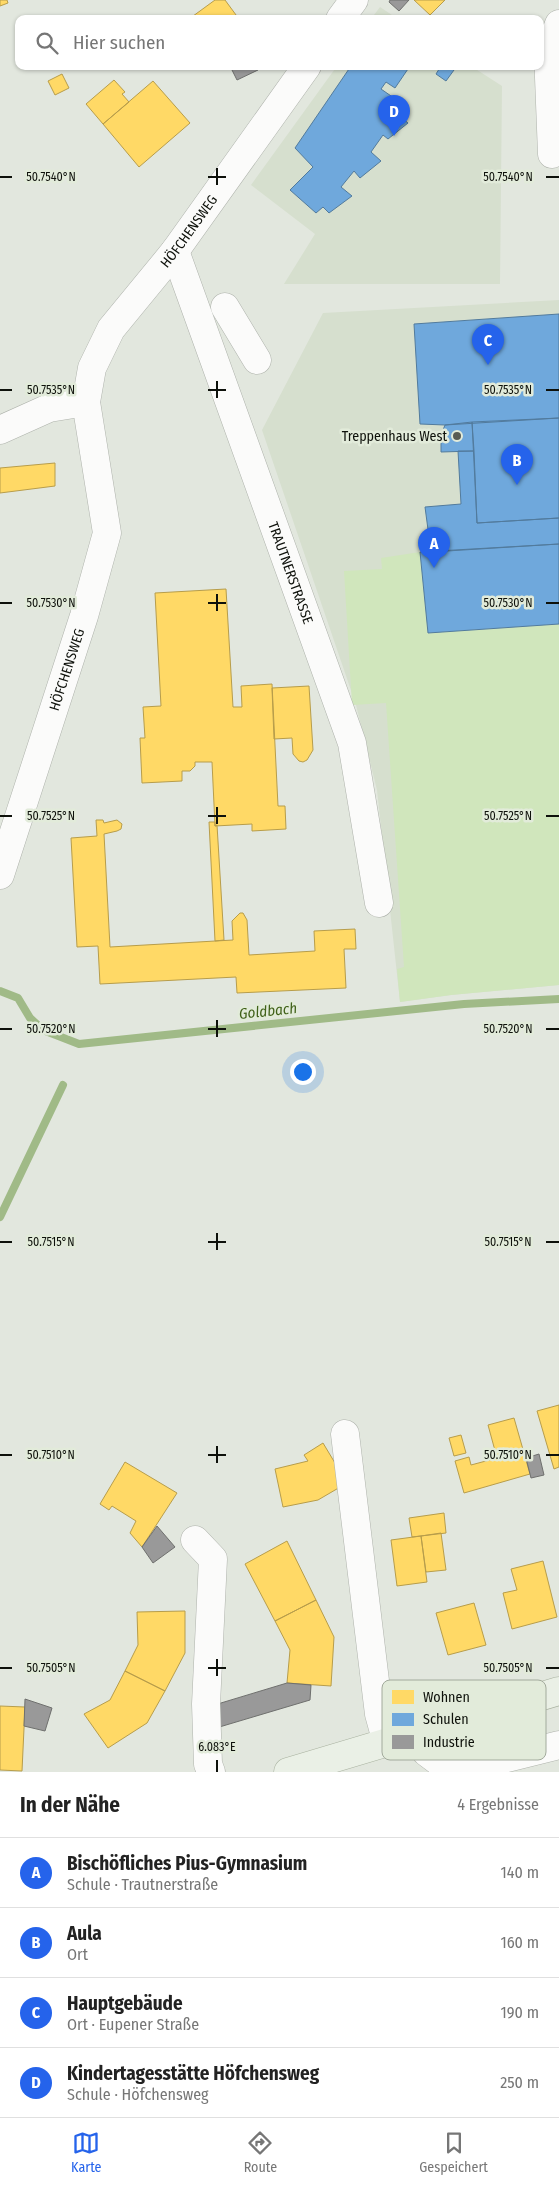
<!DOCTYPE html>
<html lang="de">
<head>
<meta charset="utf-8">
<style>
  body { margin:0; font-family:"Fira Sans Condensed",sans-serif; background:#f2f2f2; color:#222 }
  .you { position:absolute; left:302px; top:1071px; width:18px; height:18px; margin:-12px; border:4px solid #fff; border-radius:50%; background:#1a73e8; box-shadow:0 0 0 8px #1a73e833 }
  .badge { display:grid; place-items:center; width:32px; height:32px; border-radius:50%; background:#2563eb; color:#fff; font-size:16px; font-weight:700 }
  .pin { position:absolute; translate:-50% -41px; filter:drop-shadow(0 1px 2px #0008) }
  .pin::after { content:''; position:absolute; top:26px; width:18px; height:15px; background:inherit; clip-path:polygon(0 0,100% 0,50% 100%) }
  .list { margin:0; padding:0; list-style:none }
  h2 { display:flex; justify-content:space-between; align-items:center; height:65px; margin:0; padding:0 20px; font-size:21px }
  h2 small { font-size:16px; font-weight:400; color:#767676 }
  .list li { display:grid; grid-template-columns:32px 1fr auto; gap:15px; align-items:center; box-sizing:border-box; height:70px; padding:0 20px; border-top:1px solid #e0e0e0 }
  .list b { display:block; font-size:19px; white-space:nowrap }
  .list p { margin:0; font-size:16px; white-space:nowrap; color:#767676 }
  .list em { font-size:16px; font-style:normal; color:#767676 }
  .icon { flex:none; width:28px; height:28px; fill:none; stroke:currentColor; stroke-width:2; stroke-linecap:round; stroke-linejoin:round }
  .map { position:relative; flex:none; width:559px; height:1772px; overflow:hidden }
  .search { position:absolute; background:#fff; box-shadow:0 1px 4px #0004; left:15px; right:15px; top:15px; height:55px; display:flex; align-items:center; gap:12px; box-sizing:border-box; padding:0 18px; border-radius:10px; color:#767676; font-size:19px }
  .sheet { height:345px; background:#fff }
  nav { display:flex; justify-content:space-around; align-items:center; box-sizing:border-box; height:70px; border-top:1px solid #e0e0e0; background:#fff; font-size:14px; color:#767676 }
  nav a { display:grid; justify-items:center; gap:2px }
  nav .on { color:#2563eb }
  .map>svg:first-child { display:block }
  .built { fill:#d6dfce }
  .green { fill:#d0e6bc }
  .homes { fill:#ffd966; stroke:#b79d4b }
  .schools { fill:#6fa8dc; stroke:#527b9d }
  .industry { fill:#999; stroke:#6f706e }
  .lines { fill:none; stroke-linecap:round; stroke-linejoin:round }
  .stream { stroke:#a0ba87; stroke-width:8 }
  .minor-casing { stroke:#aeb2ab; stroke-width:29 }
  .major-casing { stroke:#a8b19f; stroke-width:29 }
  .minor { stroke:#fbfbfa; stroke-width:28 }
  .major { stroke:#eaf0e6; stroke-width:28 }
  .ticks { fill:none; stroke:#0e110b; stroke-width:2 }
  .poi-dot { fill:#585c55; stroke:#e2ebda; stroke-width:2 }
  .labels { text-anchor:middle; stroke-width:5; stroke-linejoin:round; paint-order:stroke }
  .street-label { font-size:14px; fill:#0e110b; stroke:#e2ebda }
  .poi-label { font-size:14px; fill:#0e110b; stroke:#e2ebda; text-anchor:end }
  .water-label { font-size:15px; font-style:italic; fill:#406119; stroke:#e2ebda }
  .key { fill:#e2ebda; stroke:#a2aa9c; stroke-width:1 }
  .key-label { font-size:14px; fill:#0e110b }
  .ticks-label { font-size:12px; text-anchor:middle; fill:#0e110b; stroke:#e2ebda; stroke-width:5; stroke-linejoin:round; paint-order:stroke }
</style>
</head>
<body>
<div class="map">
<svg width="559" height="1772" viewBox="0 0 559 1772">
  <rect width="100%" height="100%" fill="#e2e7de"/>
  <path class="built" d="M 380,7 L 398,19 L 371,19 Z
    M 337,66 L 471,66 L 502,86 L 500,284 L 284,284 L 315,234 L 251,185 Z
    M 559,300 L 559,985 L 451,995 L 400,1002 L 377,790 L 356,705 L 262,430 L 323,313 Z"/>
  <path class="green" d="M 420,552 L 428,633 L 559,624 L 559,985 L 451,995 L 400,1002 L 397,969 L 404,967 L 386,703 L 352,705 L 344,571 L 382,569 L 381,558 Z"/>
  <path class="homes" d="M 0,0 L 7,0 L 8,3 L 0,6 Z
    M 215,0 L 225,0 L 239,19 L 189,19 Z
    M 414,0 L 445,0 L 430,15 Z
    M 62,74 L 69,88 L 55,95 L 48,81 Z
    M 114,80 L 125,92 L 122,94 L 129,102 L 103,124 L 86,104 Z
    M 153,81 L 190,123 L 139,167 L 103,124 Z
    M 55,463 L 55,486 L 0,493 L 0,468 Z
    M 226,589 L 233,707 L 242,707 L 241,686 L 272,684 L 278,806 L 285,806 L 286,829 L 252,831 L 252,824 L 215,826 L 212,762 L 195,762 L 195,766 L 190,771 L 182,771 L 182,781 L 142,783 L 140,738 L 145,738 L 143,707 L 161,706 L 155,593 Z
    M 309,686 L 313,750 L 307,760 L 303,762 L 299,761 L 293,754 L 292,738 L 274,739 L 272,688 Z
    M 96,820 L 103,820 L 104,823 L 117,820 L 122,824 L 121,829 L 117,831 L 104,834 L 110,947 L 233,940 L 232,921 L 240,913 L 243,913 L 247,920 L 249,955 L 315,951 L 314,931 L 355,929 L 356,949 L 344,949 L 346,988 L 237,993 L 236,977 L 100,984 L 98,946 L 77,947 L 71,838 L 97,836 Z
    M 209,822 L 215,822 L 215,826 L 217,825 L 224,940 L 215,941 Z
    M 559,1405 L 559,1467 L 554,1469 L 537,1411 Z
    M 514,1418 L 530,1474 L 464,1493 L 455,1461 L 469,1457 L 471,1465 L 497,1458 L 488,1425 Z
    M 461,1435 L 466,1453 L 454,1456 L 449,1438 Z
    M 323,1443 L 347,1483 L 318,1500 L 283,1507 L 275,1469 L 308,1461 L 304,1455 Z
    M 125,1462 L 177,1493 L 142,1547 L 130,1533 L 136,1521 L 112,1506 L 109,1510 L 100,1504 Z
    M 444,1513 L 446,1533 L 412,1537 L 409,1518 Z
    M 441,1533 L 446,1570 L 426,1572 L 421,1536 Z
    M 421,1536 L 427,1582 L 397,1586 L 391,1540 Z
    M 287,1541 L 316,1600 L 275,1621 L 245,1564 Z
    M 543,1561 L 557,1617 L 512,1629 L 503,1593 L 517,1590 L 511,1569 Z
    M 316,1600 L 334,1637 L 331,1686 L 287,1683 L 290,1650 L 275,1621 Z
    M 474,1603 L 486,1645 L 448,1655 L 436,1613 Z
    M 185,1611 L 185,1653 L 165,1691 L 125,1671 L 138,1645 L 137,1612 Z
    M 125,1671 L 165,1691 L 147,1723 L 108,1748 L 84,1714 L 110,1700 Z
    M 0,1706 L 25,1707 L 22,1771 L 0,1770 Z"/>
  <path class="schools" d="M 351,66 L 410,66 L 395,88 L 386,82 L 381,89 L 404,105 L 398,115 L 408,123 L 388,139 L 383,135 L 371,152 L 381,161 L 360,178 L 354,171 L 341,187 L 352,196 L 329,213 L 323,207 L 316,213 L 290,190 L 313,167 L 295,148 Z
    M 441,66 L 448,66 L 454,70 L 446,81 L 436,74 Z
    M 559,314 L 559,418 L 445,425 L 420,424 L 414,324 Z
    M 559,418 L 559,518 L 477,523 L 472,422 Z
    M 472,422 L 474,451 L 441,452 L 441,435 L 445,425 Z
    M 458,451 L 474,451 L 477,523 L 559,518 L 559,544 L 431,552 L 425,507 L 461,504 Z
    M 559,544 L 559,624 L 428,633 L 420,552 Z"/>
  <path class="industry" d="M 390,0 L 409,0 L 399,11 L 389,2 Z
    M 230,66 L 256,66 L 258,70 L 237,80 Z
    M 539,1454 L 544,1475 L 531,1478 L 526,1458 Z
    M 157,1526 L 175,1547 L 153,1563 L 142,1547 Z
    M 287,1683 L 311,1685 L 310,1700 L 216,1728 L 211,1706 Z
    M 25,1699 L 52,1708 L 45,1731 L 24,1726 Z"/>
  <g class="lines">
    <path class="stream" d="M 0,991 L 18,998 L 30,1018 L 43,1030 L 79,1044 L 464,1004 L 559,999
      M 0,1217 L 63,1085"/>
    <defs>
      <g id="minor">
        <path d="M 340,19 L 354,0"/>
        <path d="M 552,154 L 548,52 L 559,24"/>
        <path id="s1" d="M 175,251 L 352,743 L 379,903"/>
        <path d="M 225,307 L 257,360"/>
        <path d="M 0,430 L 49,408 L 86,402"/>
        <path id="s2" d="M 0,875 L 84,616 L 107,533 L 86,402 L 92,368 L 111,329 L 175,251 L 307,66"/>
        <path d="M 345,1434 L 379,1714 L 387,1743"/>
        <path d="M 195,1540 L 213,1559 L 206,1704 L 208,1764 L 211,1772"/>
        <path d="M 419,1733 L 426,1752 L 438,1761 L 499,1760 L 559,1745"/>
      </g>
      <path id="major" d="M 288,1772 L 559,1691"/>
    </defs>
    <use href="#minor" class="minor-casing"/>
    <use href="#major" class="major-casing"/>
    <use href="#minor" class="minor"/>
    <use href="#major" class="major"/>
  </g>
  <path class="ticks" d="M 217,168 L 217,185M 0,177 L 12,177M 208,177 L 226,177M 546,177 L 559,177M 217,381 L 217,398M 0,390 L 12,390M 208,390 L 226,390M 546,390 L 559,390M 217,594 L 217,611M 0,603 L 12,603M 208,603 L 226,603M 546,603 L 559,603M 217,807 L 217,824M 0,816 L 12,816M 208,816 L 226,816M 546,816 L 559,816M 217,1020 L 217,1037M 0,1029 L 12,1029M 208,1029 L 226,1029M 546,1029 L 559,1029M 217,1233 L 217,1250M 0,1242 L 12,1242M 208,1242 L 226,1242M 546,1242 L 559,1242M 217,1446 L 217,1463M 0,1455 L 12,1455M 208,1455 L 226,1455M 546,1455 L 559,1455M 217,1659 L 217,1676M 0,1668 L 12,1668M 208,1668 L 226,1668M 546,1668 L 559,1668M 217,1760 L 217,1772"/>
  <circle class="poi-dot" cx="457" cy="436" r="5"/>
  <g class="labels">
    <g class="street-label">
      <text dy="5" stroke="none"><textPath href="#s2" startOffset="694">HÖFCHENSWEG</textPath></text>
      <text dy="5" stroke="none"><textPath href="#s1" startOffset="342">TRAUTNERSTRASSE</textPath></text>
      <text dy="5" stroke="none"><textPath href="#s2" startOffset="216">HÖFCHENSWEG</textPath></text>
    </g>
    <g class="poi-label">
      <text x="447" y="441">Treppenhaus West</text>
    </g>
    <g class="water-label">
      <text transform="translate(268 1011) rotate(-6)" y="5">Goldbach</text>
    </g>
  </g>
  <rect x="382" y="1680" width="164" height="80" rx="8" class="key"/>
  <rect x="392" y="1690" width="22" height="14" fill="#ffd966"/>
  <rect x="392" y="1713" width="22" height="13" fill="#6fa8dc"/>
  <rect x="392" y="1735" width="22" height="14" fill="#999"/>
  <g class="key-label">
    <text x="423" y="1702">Wohnen</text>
    <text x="423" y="1724">Schulen</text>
    <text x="423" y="1747">Industrie</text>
  </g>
  <g class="ticks-label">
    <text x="51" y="181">50.7540°N</text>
    <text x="508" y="181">50.7540°N</text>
    <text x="51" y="394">50.7535°N</text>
    <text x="508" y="394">50.7535°N</text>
    <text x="51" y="607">50.7530°N</text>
    <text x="508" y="607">50.7530°N</text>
    <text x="51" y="820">50.7525°N</text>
    <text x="508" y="820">50.7525°N</text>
    <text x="51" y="1033">50.7520°N</text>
    <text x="508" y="1033">50.7520°N</text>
    <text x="51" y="1246">50.7515°N</text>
    <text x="508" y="1246">50.7515°N</text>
    <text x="51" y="1459">50.7510°N</text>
    <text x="508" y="1459">50.7510°N</text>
    <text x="51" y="1672">50.7505°N</text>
    <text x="508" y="1672">50.7505°N</text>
    <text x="217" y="1751">6.083°E</text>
  </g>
</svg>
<div class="you"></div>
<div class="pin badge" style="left:434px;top:568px">A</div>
<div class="pin badge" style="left:517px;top:485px">B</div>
<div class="pin badge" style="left:488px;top:365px">C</div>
<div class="pin badge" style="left:394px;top:136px">D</div>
<div class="search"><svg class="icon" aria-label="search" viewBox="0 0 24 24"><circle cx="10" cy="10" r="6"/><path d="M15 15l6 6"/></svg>Hier suchen</div>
</div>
<section class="sheet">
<h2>In der Nähe<small>4 Ergebnisse</small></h2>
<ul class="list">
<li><span class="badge">A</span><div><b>Bischöfliches Pius-Gymnasium</b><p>Schule · Trautnerstraße</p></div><em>140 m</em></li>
<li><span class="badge">B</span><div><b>Aula</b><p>Ort</p></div><em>160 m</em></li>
<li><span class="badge">C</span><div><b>Hauptgebäude</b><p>Ort · Eupener Straße</p></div><em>190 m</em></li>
<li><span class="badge">D</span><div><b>Kindertagesstätte Höfchensweg</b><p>Schule · Höfchensweg</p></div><em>250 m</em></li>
</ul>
</section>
<nav>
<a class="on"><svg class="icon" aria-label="map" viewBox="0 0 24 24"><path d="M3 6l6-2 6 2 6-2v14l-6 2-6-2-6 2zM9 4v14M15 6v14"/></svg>Karte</a>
<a><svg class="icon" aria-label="directions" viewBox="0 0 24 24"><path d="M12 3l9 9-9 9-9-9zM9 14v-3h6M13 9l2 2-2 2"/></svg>Route</a>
<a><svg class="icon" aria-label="saved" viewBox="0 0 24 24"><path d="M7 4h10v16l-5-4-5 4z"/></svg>Gespeichert</a>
</nav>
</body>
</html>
